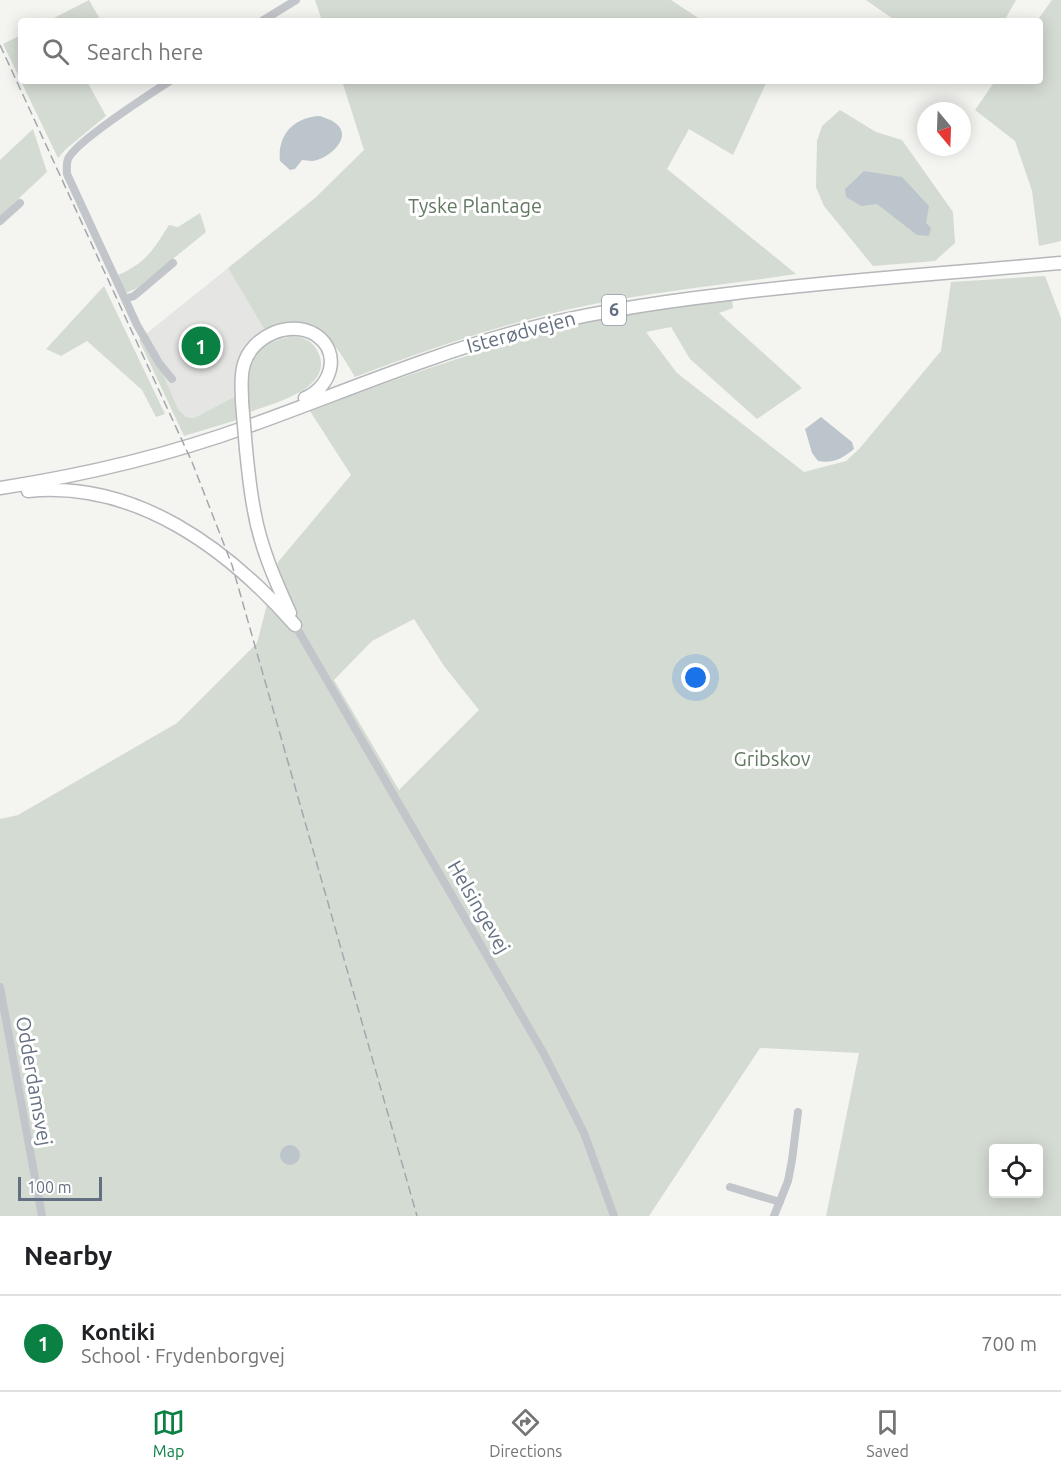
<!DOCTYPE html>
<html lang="en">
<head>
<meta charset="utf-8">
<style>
  body { margin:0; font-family:Ubuntu,sans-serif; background:#f2f2f2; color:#202124 }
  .controls { position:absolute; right:18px; bottom:18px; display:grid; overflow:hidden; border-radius:6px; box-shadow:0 3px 15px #0003 }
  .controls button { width:54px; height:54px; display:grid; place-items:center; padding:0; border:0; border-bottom:2px solid #e0e0e0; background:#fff; color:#202124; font:30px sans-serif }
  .compass { position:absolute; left:917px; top:102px; width:54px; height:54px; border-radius:50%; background:#fff; box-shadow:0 3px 15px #0003; rotate:161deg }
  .scale { position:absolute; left:18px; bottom:15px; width:84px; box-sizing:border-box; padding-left:6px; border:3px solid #646f81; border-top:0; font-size:16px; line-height:21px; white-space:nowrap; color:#646f81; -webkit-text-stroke:4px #fff; paint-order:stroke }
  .you { position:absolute; left:696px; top:678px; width:21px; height:21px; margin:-15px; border:4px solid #fff; border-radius:50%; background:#1a73e8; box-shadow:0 0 0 9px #1a73e833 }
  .badge { display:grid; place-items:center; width:39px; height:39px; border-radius:50%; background:#0b8043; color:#fff; font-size:20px; font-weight:700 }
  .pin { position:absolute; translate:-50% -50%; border:3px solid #fff; box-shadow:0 2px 6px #0006 }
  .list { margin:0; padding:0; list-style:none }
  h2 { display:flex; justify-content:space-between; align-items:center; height:78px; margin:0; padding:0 24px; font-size:26px }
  h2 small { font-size:20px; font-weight:400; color:#757577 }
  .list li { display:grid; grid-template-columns:39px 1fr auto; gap:18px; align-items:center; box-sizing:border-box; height:96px; padding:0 24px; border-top:2px solid #e0e0e0 }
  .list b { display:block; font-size:22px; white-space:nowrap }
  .list p { margin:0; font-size:20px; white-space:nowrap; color:#757577 }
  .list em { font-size:20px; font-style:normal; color:#757577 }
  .icon { flex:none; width:33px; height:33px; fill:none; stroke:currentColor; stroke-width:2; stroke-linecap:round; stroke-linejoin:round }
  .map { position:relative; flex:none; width:1061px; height:1216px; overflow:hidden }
  .search { position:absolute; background:#fff; box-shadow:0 3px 15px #0003; left:18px; right:18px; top:18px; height:66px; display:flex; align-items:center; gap:15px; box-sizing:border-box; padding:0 21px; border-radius:6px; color:#757577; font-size:22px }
  .sheet { height:174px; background:#fff }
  nav { display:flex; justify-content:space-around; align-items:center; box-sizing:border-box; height:84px; border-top:2px solid #e0e0e0; background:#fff; font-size:16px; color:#757577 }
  nav a { display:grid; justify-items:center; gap:3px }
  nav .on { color:#0b8043 }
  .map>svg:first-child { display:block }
  .built { fill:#e5e5e4 }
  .green { fill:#d4dbd2; fill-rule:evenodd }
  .water { fill:#bdc5cc }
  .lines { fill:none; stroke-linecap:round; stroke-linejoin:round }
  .highway-casing { stroke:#b5b7bb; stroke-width:15 }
  .minor { stroke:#c2c5c9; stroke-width:8 }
  .highway { stroke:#fff; stroke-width:12 }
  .rail { stroke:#a3a7ad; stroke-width:1.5; stroke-dasharray:9 4.5; stroke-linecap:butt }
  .highway-bridge-casing { stroke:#b5b7bb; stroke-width:15; stroke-linecap:butt }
  .highway-bridge { stroke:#fff; stroke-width:12 }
  .labels { text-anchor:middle; stroke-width:6; stroke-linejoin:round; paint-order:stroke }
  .shield { fill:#fff; stroke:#929aa7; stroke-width:1.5 }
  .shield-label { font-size:18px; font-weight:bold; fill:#646f81 }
  .park-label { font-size:20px; fill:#637963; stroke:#fff }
  .street-label { font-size:20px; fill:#646f81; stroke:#fff }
</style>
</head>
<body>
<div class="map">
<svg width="1061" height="1216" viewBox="0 0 1061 1216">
  <rect width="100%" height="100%" fill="#f4f5f1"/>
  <path class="built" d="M 228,268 L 264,329 L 253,338 L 242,355 L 236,396 L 194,418 L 186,417 L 178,409 L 164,376 L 161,359 L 147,333 Z"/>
  <path class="green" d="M 89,0 L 101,21 L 48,21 Z
    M 315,0 L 671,0 L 703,21 L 322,21 Z
    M 866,0 L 1016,0 L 1004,21 L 896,21 Z
    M 1052,0 L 1061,0 L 1061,241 L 1039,246 L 1032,191 L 1015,141 L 975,110 L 995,81 L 1040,81 L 1040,21 L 1037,21 Z
    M 21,35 L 21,81 L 91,81 L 88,83 L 106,116 L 66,149 L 58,158 L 3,44 Z
    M 342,81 L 767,81 L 733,155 L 689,129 L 667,169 L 796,274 C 738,283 679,289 620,299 C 529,315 441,344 355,377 C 331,336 316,313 264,329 L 228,268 L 315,198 L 364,150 Z
    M 840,110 L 876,132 L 902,140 L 953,212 L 955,243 L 935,261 L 873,266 L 824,206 L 816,187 L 817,141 L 822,126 Z
    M 33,129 L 47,172 L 0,216 L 0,160 Z
    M 200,213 L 206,232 L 137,288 L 126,293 L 118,275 C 146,263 153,250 169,225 L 178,227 Z
    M 1045,276 L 1061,318 L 1061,1216 L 826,1216 L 859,1053 L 760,1048 L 649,1216 L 0,1216 L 0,819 L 18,815 L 177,723 L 257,643 L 278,562 L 351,475 L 310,411 C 392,380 475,351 561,328 C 617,314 675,308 732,299 L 733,308 L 719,313 L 802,388 L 757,419 L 690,359 L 671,327 L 646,332 L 677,373 L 804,472 L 846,461 L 859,449 L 941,351 L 951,282 ZM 414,619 L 444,666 L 479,710 L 399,790 L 334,680 L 372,641 ZM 994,1148 L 1038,1148 L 1038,1194 L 994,1194 Z
    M 104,286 L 165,414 L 156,417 L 142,390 L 87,341 L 61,356 L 46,349 Z
    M 147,333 L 161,359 L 164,376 L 178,409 L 186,417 L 194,418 L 236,396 L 237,420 L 184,436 L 139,340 Z
    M 294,336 C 306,338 314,342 319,354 C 333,390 271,404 247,413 C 243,371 245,344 294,336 Z"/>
  <path class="water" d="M 320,116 C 324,118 330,119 334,122 C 354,135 332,156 317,160 C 312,162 307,160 302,160 L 295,169 L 290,170 L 280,161 C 277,135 294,117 320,116 Z
    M 864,171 L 902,177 L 929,206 L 926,223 L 931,228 L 929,236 L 917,235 L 877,204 L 861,206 L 846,197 L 845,189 Z
    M 821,417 L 852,442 L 854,449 C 843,458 833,464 818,461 L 812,453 L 805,429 Z
    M280 1155a10 10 0 1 1 20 0a10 10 0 1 1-20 0Z"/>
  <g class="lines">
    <defs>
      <path id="highway" d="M 242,402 C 242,389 240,376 244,364 C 252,336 290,319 316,335 C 342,353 331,387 305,398
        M 246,449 C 248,469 250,490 254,510 C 260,546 275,580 290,613
        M 0,488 C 85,475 169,455 249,426 C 341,393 429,355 523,330 C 590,312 659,302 728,294 C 839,280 950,273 1061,263
        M 28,491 C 136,480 228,549 295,625"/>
    </defs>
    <use href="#highway" class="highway-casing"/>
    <path class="minor" d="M 262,21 L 296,0
      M 170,81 C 150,94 76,141 68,159 C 66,164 67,169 67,174 L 137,325 L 159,363 L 172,379
      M 0,221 L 20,203
      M 125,299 L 134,296 L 173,263
      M 295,625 L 544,1054 L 584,1133 L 614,1216
      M 0,987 L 42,1216
      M 730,1187 L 780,1202
      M 774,1216 L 788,1181 L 792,1160 L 798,1112"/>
    <use href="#highway" class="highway"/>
    <path class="rail" d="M 0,45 L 192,462 L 232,565 L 417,1216"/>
    <defs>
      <path id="highway-bridge" d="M 242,402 L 246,449"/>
    </defs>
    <use href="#highway-bridge" class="highway-bridge-casing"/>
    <use href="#highway-bridge" class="highway-bridge"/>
  </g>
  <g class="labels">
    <rect class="shield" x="602" y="295" width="24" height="30" rx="4.5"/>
    <g class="shield-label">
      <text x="614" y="316">6</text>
    </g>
    <g class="park-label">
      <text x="475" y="213">Tyske Plantage</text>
      <text x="772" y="766">Gribskov</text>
    </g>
    <g class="street-label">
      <text transform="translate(521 332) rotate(-15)" y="7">Isterødvejen</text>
      <text transform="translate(479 907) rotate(60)" y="7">Helsingevej</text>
      <text transform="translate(34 1081) rotate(80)" y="7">Odderdamsvej</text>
    </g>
  </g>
</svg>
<div class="controls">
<button><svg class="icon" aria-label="locate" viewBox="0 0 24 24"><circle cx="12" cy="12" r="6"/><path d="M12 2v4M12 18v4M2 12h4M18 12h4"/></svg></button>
</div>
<svg class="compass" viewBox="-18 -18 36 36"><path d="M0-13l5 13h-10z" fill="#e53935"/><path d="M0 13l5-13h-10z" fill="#757577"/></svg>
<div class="scale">100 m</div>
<div class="you"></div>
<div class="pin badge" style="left:201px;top:346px">1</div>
<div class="search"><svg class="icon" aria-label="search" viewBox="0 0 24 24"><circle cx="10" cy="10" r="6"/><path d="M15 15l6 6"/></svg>Search here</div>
</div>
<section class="sheet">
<h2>Nearby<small></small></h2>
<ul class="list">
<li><span class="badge">1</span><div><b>Kontiki</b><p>School · Frydenborgvej</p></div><em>700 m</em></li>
</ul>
</section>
<nav>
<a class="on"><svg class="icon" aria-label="map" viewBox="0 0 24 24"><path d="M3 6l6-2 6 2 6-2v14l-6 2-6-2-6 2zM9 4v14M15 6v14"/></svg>Map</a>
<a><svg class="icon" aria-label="directions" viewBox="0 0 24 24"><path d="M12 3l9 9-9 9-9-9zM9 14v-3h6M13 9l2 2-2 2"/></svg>Directions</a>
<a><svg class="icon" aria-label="saved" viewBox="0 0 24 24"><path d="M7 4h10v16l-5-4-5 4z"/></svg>Saved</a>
</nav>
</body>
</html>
